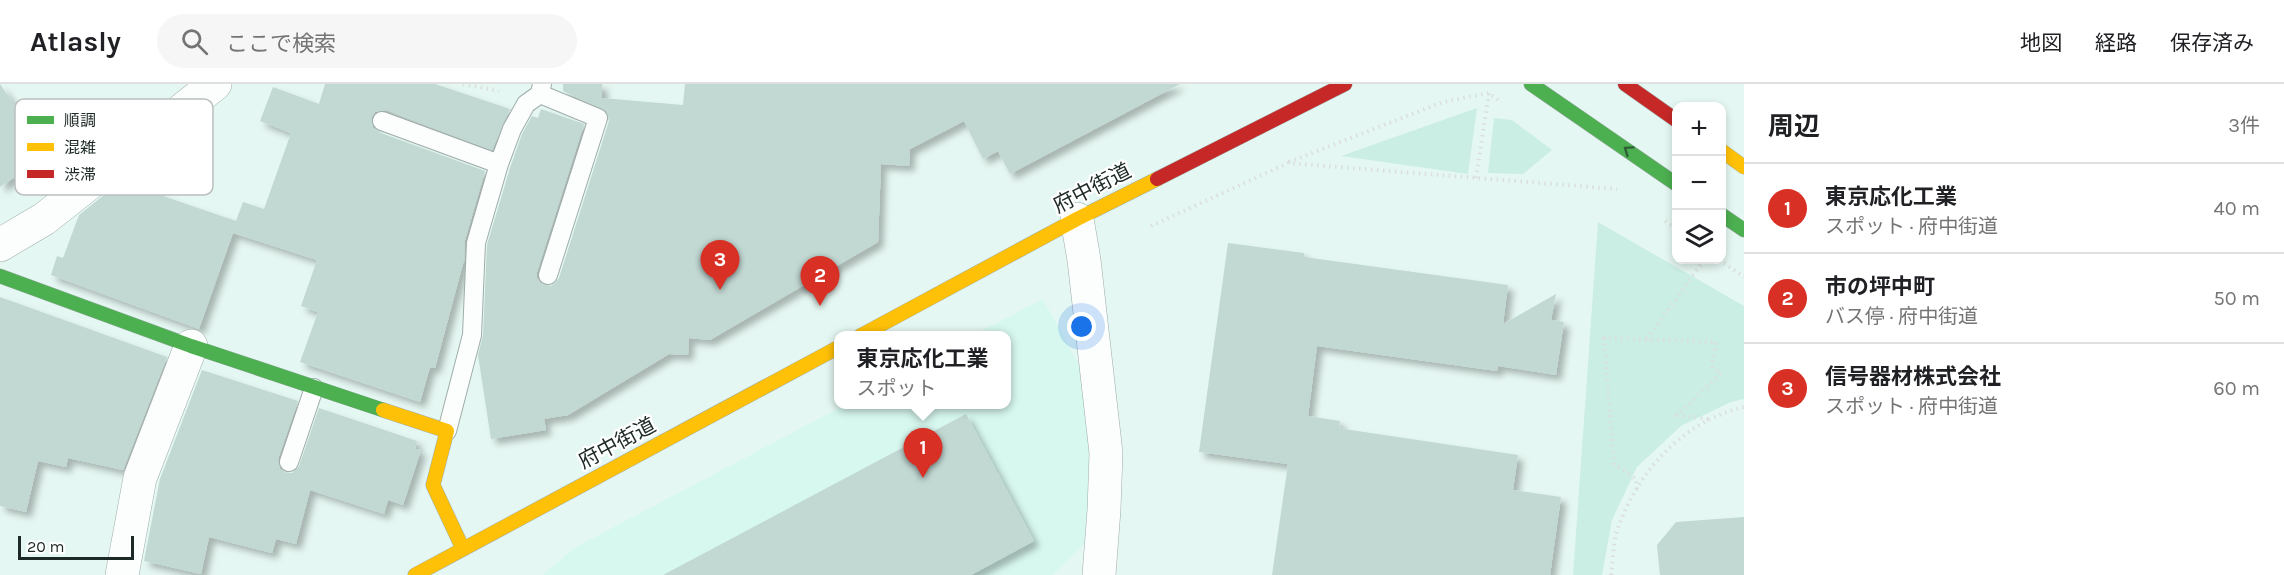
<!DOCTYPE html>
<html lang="ja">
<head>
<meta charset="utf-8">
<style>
  body { margin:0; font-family:Karla,"Noto Sans JP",sans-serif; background:#f6f6f6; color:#202124 }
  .controls { position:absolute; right:18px; top:18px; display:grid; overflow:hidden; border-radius:12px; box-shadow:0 3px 9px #0003 }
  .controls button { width:54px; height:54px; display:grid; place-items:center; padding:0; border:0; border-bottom:2px solid #e0e0e0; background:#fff; color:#202124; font:30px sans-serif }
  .scale { position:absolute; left:18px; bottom:15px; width:116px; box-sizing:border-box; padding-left:6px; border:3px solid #1c2926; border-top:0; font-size:16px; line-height:21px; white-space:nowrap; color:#1c2926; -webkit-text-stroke:4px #fff; paint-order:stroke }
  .you { position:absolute; left:1082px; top:243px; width:21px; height:21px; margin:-15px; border:4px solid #fff; border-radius:50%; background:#1a73e8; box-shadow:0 0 0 9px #1a73e833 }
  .badge { display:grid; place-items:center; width:39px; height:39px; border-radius:50%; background:#d93025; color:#fff; font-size:20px; font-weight:700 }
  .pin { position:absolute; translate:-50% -50px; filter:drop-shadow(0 2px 3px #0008) }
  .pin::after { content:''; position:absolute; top:32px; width:21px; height:18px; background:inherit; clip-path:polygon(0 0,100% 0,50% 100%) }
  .popup { position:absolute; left:834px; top:247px; width:177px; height:78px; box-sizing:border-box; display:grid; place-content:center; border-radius:12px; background:#fff; filter:drop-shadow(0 2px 4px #0005); font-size:20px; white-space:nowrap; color:#757577 }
  .popup b { font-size:22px; color:#202124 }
  .popup::after { content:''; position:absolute; left:50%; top:100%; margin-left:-12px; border:12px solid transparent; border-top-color:#fff }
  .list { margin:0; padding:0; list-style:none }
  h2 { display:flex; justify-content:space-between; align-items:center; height:78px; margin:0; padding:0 24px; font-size:26px }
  h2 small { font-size:20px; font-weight:400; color:#757577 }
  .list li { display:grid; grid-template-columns:39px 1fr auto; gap:18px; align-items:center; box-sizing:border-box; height:90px; padding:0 24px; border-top:2px solid #e0e0e0 }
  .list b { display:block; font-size:22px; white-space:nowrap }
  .list p { margin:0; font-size:20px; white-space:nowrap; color:#757577 }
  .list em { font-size:20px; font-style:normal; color:#757577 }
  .icon { flex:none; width:33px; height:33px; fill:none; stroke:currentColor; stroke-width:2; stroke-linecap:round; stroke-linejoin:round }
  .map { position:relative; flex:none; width:1744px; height:491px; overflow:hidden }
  header { display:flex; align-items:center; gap:36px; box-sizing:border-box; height:84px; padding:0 30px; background:#fff; border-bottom:2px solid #e0e0e0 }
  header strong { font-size:28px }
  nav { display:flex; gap:33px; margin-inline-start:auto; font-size:21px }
  .search { width:420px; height:54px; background:#f6f6f6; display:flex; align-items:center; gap:15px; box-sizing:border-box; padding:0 21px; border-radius:33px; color:#757577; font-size:22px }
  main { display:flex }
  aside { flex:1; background:#fff }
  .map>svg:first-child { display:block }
  .built { fill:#d7f8ef }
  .green { fill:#cbeee4 }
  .building { fill:#c2d8d3; filter:url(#shadow) }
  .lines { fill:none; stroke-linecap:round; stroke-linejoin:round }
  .lane-casing { stroke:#9fada9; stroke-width:20 }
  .street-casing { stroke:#9fada9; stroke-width:34 }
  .fast-casing { stroke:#9fada9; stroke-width:15 }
  .slow-casing { stroke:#9fada9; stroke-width:15 }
  .jam-casing { stroke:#9fada9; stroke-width:15 }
  .path { stroke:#dadfde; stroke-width:4; stroke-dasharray:1.5 4.5; stroke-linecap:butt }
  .lane { stroke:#fbfefd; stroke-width:18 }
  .street { stroke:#fbfefd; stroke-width:33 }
  .fast { stroke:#4caf50; stroke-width:14 }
  .slow { stroke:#ffc107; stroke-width:14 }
  .jam { stroke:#c62828; stroke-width:14 }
  .oneway { stroke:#2f5f37 }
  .labels { text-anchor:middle; stroke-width:4.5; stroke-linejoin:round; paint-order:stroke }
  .street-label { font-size:21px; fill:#1c2926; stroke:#fff }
  .key { fill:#fff; stroke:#bbbfbe; stroke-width:1.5 }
  .key-label { font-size:16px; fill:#1c2926 }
</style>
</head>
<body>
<header>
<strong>Atlasly</strong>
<div class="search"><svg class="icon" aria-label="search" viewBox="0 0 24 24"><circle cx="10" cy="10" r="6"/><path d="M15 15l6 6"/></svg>ここで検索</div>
<nav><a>地図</a><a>経路</a><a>保存済み</a></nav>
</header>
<main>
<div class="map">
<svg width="1744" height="491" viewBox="0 0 1744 491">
  <defs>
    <filter id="shadow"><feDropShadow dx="5.5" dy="5.5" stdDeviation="3" flood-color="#0004"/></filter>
  </defs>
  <rect width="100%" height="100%" fill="#e5f7f2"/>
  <path class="built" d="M 1043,215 L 1080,283 L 1090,379 L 1085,459 L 1053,491 L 542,491 L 576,463 L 845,321 L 1007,320 L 1007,252 L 974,251 Z"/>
  <path class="green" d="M 1477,24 L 1468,90 L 1341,72 Z
    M 1494,34 L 1512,36 L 1552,66 L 1523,90 L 1488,89 Z
    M 1598,138 L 1744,222 L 1744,315 L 1731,318 L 1681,342 L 1637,383 L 1612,436 L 1602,491 L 1573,491 Z"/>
  <path class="building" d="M 0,0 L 44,63 L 86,78 L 58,100 L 39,77 L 0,103 Z
    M 325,0 L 435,0 L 510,25 L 492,66 L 386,26 L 375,28 L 371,34 L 373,44 L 378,48 L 485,87 L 465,156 L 464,178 L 464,176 L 435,284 L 430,283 L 420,318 L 300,278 L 318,228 L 301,222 L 317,176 L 233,149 L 199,245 L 51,191 L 57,172 L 63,174 L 79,131 L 128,92 L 159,103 L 157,110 L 236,137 L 243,118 L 264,125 L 291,49 L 260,37 L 273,3 L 319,20 Z
    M 563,0 L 602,0 L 602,14 L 683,21 L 685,0 L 1180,0 L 1010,90 L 998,67 L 983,75 L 964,37 L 910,65 L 909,82 L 881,80 L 878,158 L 710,256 L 689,254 L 688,271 L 669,270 L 568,331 L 544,335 L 546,346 L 491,355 L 478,271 L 483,251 L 487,161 L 510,84 L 522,50 L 532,32 L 538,34 L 541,25 L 584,40 L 537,188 L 537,194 L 540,199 L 551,202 L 559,194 L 609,37 L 606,27 L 563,7 Z
    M 1228,159 L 1304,169 L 1304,173 L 1508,201 L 1503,240 L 1556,210 L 1551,236 L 1564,238 L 1556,291 L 1498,282 L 1497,287 L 1317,262 L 1308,332 L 1340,337 L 1339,343 L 1344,345 L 1518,371 L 1513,406 L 1561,413 L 1550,491 L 1272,491 L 1288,380 L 1199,368 Z
    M 0,213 L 167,273 L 123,386 L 68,374 L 66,383 L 38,377 L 26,428 L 0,422 Z
    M 202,286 L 298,317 L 278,375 L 280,385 L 286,389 L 292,389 L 299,382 L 319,324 L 417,357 L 415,365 L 421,366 L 403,421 L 388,416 L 384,430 L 310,406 L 296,460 L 276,455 L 272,469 L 209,453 L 201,490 L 144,477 L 160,395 Z
    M 966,330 L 1034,457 L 971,491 L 663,491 Z
    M 1744,433 L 1744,491 L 1660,491 L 1657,461 L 1676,438 Z"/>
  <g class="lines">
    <defs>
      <path id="lane" d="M 540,10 L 598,34 L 548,191
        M 382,37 L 499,80
        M 447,347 L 472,251 L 476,159 L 499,80 L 512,45 L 526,20 L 540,10 L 542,0
        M 289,378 L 314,304"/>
      <path id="street" d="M 1077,135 L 1084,176 L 1106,369 L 1104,426 L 1099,491
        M 0,161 L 44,135 L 215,0
        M 122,491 L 140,394 L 191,262"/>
      <path id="fast" d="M 1531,0 L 1676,100
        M 1722,131 L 1744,146
        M 0,192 L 191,262 L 383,326"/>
      <path id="slow" d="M 1722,67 L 1744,83
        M 860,252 L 1077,135 L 1157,95
        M 383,326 L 447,347 L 433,401 L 463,465
        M 415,491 L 839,263"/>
      <path id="jam" d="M 1625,0 L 1676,36
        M 1157,95 L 1345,0"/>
    </defs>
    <use href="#lane" class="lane-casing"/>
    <use href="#street" class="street-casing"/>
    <use href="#fast" class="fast-casing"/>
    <use href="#slow" class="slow-casing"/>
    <use href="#jam" class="jam-casing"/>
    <path class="path" d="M 463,0 L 499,7
      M 1289,78 L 1443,18 L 1489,9 L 1498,16
      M 1476,94 L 1489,9
      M 1665,137 L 1676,145
      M 1151,142 L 1288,79 L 1617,105
      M 1724,179 L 1744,193
      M 1647,255 L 1704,176
      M 1637,405 L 1636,395 L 1614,380 L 1604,254 L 1716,258 L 1712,283 L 1721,289 L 1677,331 L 1709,335
      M 1611,491 C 1613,478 1613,463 1616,450 C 1635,390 1682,337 1744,323"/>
    <use href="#lane" class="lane"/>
    <use href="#street" class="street"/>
    <use href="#fast" class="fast"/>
    <use href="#slow" class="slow"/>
    <use href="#jam" class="jam"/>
  </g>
  <defs><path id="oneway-chevron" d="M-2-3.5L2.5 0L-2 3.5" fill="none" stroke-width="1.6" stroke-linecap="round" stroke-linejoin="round" transform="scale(1.5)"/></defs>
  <use class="oneway" href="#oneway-chevron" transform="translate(1628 66) rotate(-145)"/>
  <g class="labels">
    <g class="street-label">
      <text transform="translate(1092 104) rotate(-27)" y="7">府中街道</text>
      <text transform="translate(617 359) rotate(-28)" y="7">府中街道</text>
    </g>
  </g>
  <rect x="15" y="15" width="198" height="96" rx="9" class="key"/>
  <rect x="27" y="32" width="27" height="8" fill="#4caf50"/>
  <rect x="27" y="59" width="27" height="8" fill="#ffc107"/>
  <rect x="27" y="86" width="27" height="8" fill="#c62828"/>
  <g class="key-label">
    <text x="64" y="42">順調</text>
    <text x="64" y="69">混雑</text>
    <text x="64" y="96">渋滞</text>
  </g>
</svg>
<div class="controls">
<button>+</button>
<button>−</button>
<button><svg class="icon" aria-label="layers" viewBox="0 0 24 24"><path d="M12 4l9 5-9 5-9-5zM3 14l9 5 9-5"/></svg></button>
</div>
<div class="scale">20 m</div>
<div class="you"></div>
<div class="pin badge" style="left:923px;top:394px">1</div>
<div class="popup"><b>東京応化工業</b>スポット</div>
<div class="pin badge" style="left:820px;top:222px">2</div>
<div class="pin badge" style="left:720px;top:206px">3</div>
</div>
<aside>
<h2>周辺<small>3件</small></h2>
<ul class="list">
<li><span class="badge">1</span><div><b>東京応化工業</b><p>スポット · 府中街道</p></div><em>40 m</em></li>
<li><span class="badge">2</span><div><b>市の坪中町</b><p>バス停 · 府中街道</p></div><em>50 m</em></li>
<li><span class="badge">3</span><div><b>信号器材株式会社</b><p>スポット · 府中街道</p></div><em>60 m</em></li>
</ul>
</aside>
</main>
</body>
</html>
